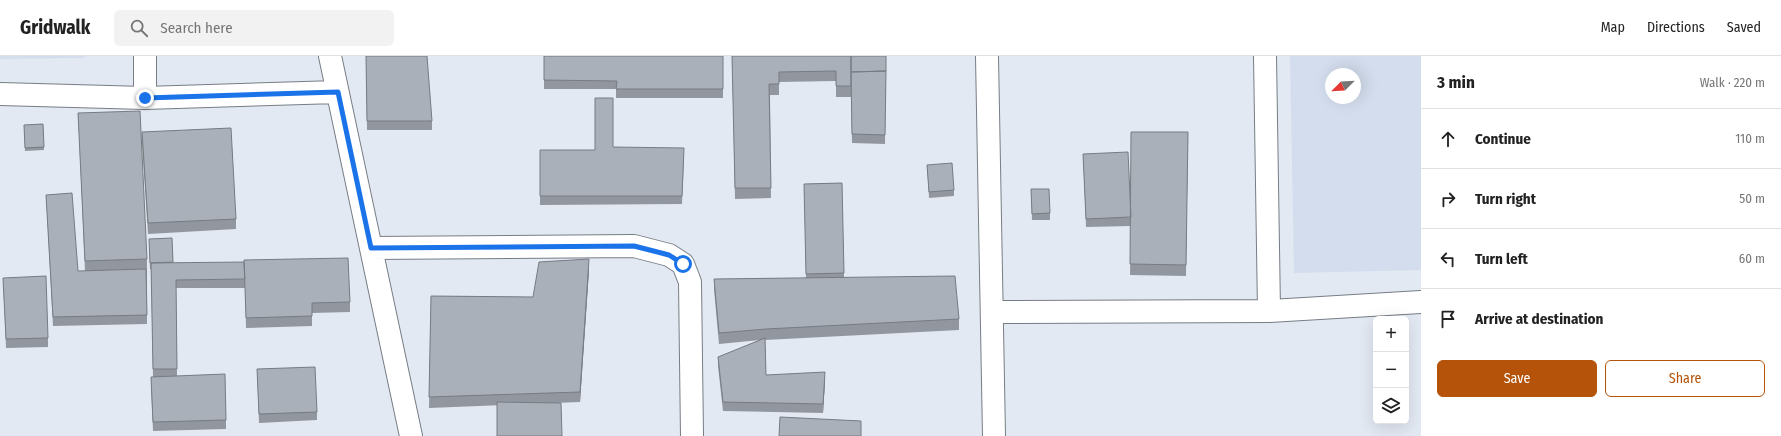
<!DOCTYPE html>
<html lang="en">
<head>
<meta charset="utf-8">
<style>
  body { margin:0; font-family:"Fira Sans Condensed",sans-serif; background:#f2f2f2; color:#222 }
  .controls { position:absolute; right:12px; bottom:12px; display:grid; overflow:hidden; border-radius:6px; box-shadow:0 4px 16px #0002 }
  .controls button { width:36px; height:36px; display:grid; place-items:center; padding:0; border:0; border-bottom:1px solid #e0e0e0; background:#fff; color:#222; font:20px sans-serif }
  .compass { position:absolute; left:1325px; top:12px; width:36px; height:36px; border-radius:50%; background:#fff; box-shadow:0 4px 16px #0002; rotate:246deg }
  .stop { position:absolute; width:12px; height:12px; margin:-9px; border:3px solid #1a73e8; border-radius:50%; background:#fff }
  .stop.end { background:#1a73e8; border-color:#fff; box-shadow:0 1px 4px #0008 }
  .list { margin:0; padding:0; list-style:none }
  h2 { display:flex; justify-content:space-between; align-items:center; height:52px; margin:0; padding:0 16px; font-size:17px }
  h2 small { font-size:13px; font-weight:400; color:#767676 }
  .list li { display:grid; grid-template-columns:26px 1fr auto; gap:12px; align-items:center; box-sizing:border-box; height:60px; padding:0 16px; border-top:1px solid #e0e0e0 }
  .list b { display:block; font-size:15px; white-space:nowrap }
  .list em { font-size:13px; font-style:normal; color:#767676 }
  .actions { display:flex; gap:8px; padding:12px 16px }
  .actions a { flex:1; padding:9px 0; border:1px solid #b45309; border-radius:6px; text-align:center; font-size:14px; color:#b45309 }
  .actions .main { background:#b45309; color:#fff }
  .icon { flex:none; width:22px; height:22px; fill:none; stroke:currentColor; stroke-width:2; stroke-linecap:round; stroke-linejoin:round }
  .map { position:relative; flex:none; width:1421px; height:380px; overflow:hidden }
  header { display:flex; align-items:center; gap:24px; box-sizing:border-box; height:56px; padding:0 20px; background:#fff; border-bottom:1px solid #e0e0e0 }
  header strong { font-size:19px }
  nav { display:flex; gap:22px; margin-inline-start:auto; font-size:14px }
  .search { width:280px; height:36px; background:#f2f2f2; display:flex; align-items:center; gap:10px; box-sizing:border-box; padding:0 14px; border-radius:6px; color:#767676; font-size:15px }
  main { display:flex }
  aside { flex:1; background:#fff }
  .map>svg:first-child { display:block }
  .built { fill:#d3dded; fill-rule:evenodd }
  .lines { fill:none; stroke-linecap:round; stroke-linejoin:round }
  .street-casing { stroke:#777d85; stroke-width:24 }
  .secondary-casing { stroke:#777d85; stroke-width:24 }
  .street { stroke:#fff; stroke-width:22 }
  .secondary { stroke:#fff; stroke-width:22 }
  .wall { fill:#92979f }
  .shaded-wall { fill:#777b82 }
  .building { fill:#aab0b9; stroke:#777b82 }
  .route { stroke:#1a73e8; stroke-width:5 }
</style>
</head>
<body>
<header>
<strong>Gridwalk</strong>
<div class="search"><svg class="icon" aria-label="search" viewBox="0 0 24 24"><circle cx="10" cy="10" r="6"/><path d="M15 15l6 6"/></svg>Search here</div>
<nav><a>Map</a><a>Directions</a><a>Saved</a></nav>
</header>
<main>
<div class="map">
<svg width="1421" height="380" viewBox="0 0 1421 380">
  <rect width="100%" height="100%" fill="#e3e9f3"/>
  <path class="built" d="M 0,0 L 86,0 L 83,2 L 0,3 Z
    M 1290,0 L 1421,0 L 1421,214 L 1294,217 ZM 1331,18 L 1355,18 L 1355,42 L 1331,42 Z"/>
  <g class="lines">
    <defs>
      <path id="street" d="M 145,0 L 145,42
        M 330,0 L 411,380
        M 1265,0 L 1269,255
        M 0,38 L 145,42 L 337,36
        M 371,192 L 634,190 L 669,199 L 683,208 L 690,226 L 692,380
        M 992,256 L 1269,255 L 1421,246"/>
      <path id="secondary" d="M 987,0 L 994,380"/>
    </defs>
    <use href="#street" class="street-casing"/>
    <use href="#secondary" class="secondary-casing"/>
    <use href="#street" class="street"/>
    <use href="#secondary" class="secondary"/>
  </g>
  <path class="wall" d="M 366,0 L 432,65 L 432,74 L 367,74 Z
    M 544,0 L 723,0 L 723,42 L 616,42 L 616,33 L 544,33 Z
    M 732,0 L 886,0 L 885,88 L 852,87 L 851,41 L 836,41 L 836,25 L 779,26 L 779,39 L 770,39 L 771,142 L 735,143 Z
    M 78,57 L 147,203 L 147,268 L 53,270 L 46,139 L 78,215 L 85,215 Z
    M 43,68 L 44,94 L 25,95 L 24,69 Z
    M 142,76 L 236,163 L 236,173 L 148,178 L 142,87 Z
    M 1188,76 L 1186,220 L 1130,219 L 1131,170 L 1086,171 L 1083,98 L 1131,160 Z
    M 613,91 L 684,101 L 682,148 L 540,149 L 540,94 L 595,94 Z
    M 927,109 L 954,134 L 954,140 L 929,142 Z
    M 842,127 L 844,221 L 959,263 L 959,274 L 765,284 L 766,319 L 825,325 L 823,357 L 723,355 L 718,310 L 718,301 L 760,284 L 719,288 L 714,233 L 714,223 L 806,222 L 804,128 Z
    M 1031,133 L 1050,157 L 1050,164 L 1032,164 Z
    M 172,182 L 173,207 L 350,246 L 350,256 L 312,257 L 312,270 L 246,272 L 245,225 L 245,232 L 176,232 L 177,320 L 226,364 L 226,373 L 153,375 L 151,330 L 151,321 L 153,321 L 151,213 L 150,213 L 149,190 Z
    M 589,214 L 580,346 L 429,352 L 431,240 L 533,241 Z
    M 3,222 L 48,282 L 48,291 L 6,292 Z
    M 257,313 L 317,356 L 317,364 L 259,367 Z"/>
  <path class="shaded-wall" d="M 589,203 L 589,214 L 580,346 L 580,336 Z
    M 825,316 L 825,325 L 823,357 L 823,348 Z"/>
  <path class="building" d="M 366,0 L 427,0 L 432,65 L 367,65 Z
    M 544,0 L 723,0 L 723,33 L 616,33 L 617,25 L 544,24 Z
    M 732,0 L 851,0 L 851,30 L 836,30 L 836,15 L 779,16 L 779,28 L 769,28 L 771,132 L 735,132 Z
    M 851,0 L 886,0 L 886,15 L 851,16 Z
    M 886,15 L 885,79 L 852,78 L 851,16 Z
    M 595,42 L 613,42 L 613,91 L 684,92 L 682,140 L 540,140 L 540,94 L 595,94 Z
    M 140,55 L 147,203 L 85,205 L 78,57 Z
    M 43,68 L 44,91 L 25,92 L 24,69 Z
    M 231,72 L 236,163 L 148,167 L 142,76 Z
    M 1131,76 L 1188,76 L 1186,209 L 1130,208 Z
    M 1128,96 L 1131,161 L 1086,163 L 1083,98 Z
    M 952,107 L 954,134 L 929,136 L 927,109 Z
    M 842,127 L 844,217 L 806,218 L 804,128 Z
    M 1031,133 L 1049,133 L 1050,157 L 1032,158 Z
    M 72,137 L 78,215 L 146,213 L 147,259 L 53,261 L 46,139 Z
    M 172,182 L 173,206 L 150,207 L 149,183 Z
    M 348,202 L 350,246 L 312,247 L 312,260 L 246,262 L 244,204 Z
    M 589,203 L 580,336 L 429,341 L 431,240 L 533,241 L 539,206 Z
    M 244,206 L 245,223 L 176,224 L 177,313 L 153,313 L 151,207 Z
    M 46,220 L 48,282 L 6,283 L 3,222 Z
    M 955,220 L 959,263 L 766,273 L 719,277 L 714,223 Z
    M 765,282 L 766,319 L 825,316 L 823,348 L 723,346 L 718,301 Z
    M 315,311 L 317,356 L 259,358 L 257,313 Z
    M 225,318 L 226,364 L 153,366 L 151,321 Z
    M 497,346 L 561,347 L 562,380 L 497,380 Z
    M 780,361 L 861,365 L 861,380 L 779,380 Z"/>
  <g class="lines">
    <path class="route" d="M 145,42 L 338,36 L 371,192 L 634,190 L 669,199 L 683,208"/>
  </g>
</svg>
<div class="controls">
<button>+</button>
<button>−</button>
<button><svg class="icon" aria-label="layers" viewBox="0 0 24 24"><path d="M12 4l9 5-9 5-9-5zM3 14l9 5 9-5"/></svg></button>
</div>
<svg class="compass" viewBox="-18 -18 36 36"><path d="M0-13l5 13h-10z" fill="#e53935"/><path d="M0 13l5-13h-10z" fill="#767676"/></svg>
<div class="stop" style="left:683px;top:208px"></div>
<div class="stop end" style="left:145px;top:42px"></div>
</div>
<aside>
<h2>3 min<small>Walk · 220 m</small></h2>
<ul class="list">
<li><svg class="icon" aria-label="ahead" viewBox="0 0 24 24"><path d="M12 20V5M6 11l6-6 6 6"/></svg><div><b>Continue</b></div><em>110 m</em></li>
<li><svg class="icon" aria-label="right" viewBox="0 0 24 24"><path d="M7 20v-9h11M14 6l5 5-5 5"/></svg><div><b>Turn right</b></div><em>50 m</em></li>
<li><svg class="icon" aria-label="left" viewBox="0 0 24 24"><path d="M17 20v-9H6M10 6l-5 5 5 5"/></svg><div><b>Turn left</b></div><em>60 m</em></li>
<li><svg class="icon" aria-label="arrive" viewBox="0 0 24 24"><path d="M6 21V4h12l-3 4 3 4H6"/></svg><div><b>Arrive at destination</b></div></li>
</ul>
<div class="actions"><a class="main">Save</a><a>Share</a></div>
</aside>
</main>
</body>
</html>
